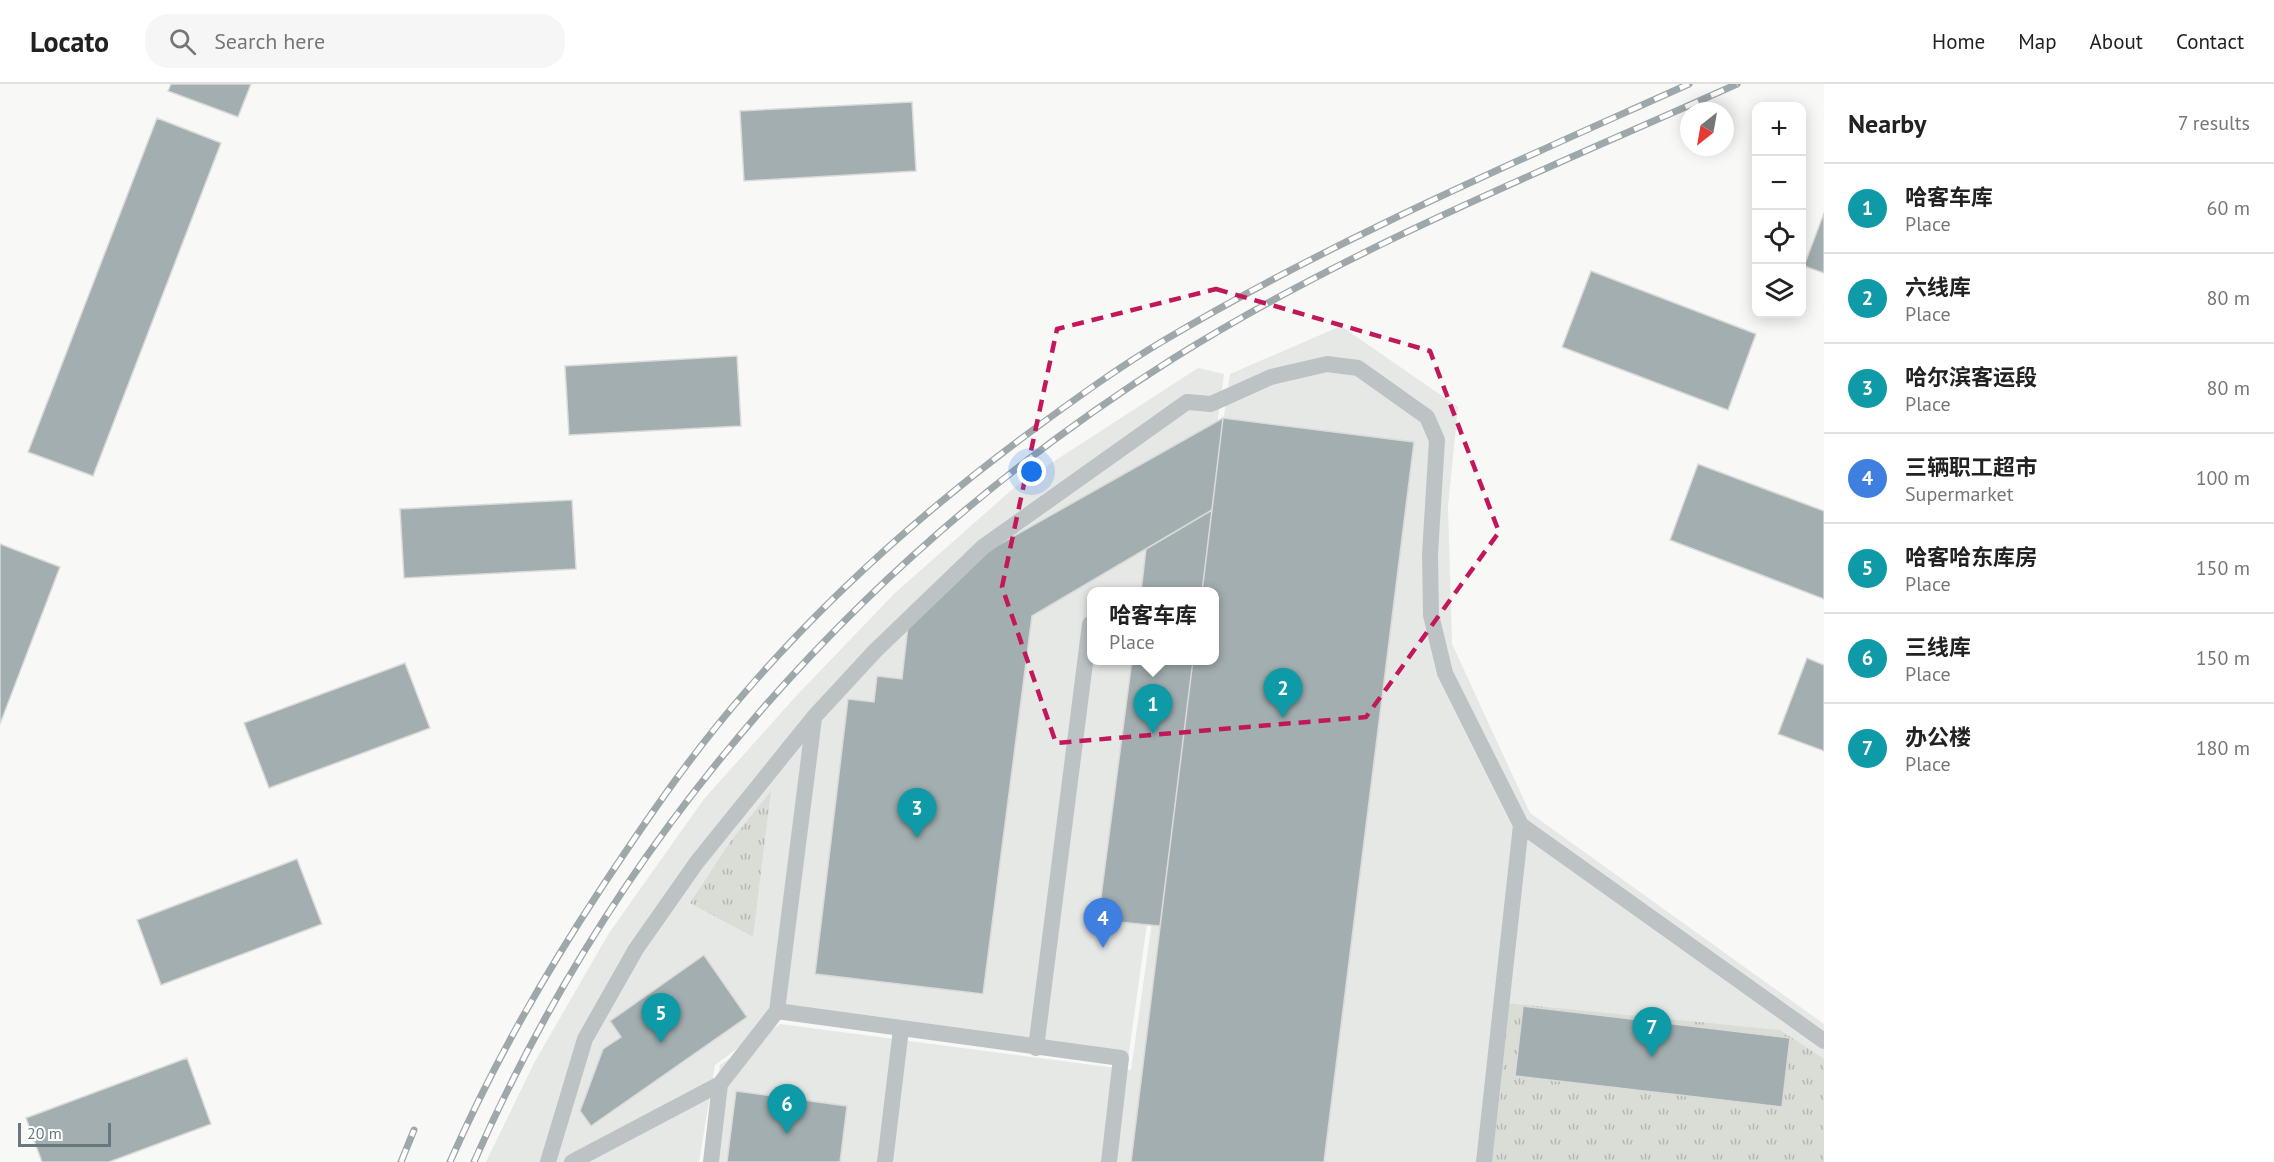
<!DOCTYPE html>
<html lang="en">
<head>
<meta charset="utf-8">
<style>
  body { margin:0; font-family:"PT Sans","Noto Sans SC",sans-serif; background:#f6f6f6; color:#222 }
  .controls { position:absolute; right:18px; top:18px; display:grid; overflow:hidden; border-radius:12px; box-shadow:0 3px 15px #0003 }
  .controls button { width:54px; height:54px; display:grid; place-items:center; padding:0; border:0; border-bottom:2px solid #e0e0e0; background:#fff; color:#222; font:30px sans-serif }
  .compass { position:absolute; left:1680px; top:18px; width:54px; height:54px; border-radius:50%; background:#fff; box-shadow:0 3px 15px #0003; rotate:211deg }
  .scale { position:absolute; left:18px; bottom:15px; width:93px; box-sizing:border-box; padding-left:6px; border:3px solid #66797e; border-top:0; font-size:16px; line-height:21px; white-space:nowrap; color:#66797e; -webkit-text-stroke:4px #fff; paint-order:stroke }
  .you { position:absolute; left:1032px; top:388px; width:21px; height:21px; margin:-15px; border:4px solid #fff; border-radius:50%; background:#1a73e8; box-shadow:0 0 0 9px #1a73e833 }
  .badge { display:grid; place-items:center; width:39px; height:39px; border-radius:50%; background:#7c3aed; color:#fff; font-size:20px; font-weight:700 }
  .pin { position:absolute; translate:-50% -50px; filter:drop-shadow(0 2px 3px #0008) }
  .pin::after { content:''; position:absolute; top:32px; width:21px; height:18px; background:inherit; clip-path:polygon(0 0,100% 0,50% 100%) }
  .popup { position:absolute; left:1087px; top:503px; width:132px; height:78px; box-sizing:border-box; display:grid; place-content:center; border-radius:12px; background:#fff; filter:drop-shadow(0 2px 4px #0005); font-size:20px; white-space:nowrap; color:#767676 }
  .popup b { font-size:22px; color:#222 }
  .popup::after { content:''; position:absolute; left:50%; top:100%; margin-left:-12px; border:12px solid transparent; border-top-color:#fff }
  .list { margin:0; padding:0; list-style:none }
  h2 { display:flex; justify-content:space-between; align-items:center; height:78px; margin:0; padding:0 24px; font-size:26px }
  h2 small { font-size:20px; font-weight:400; color:#767676 }
  .list li { display:grid; grid-template-columns:39px 1fr auto; gap:18px; align-items:center; box-sizing:border-box; height:90px; padding:0 24px; border-top:2px solid #e0e0e0 }
  .list b { display:block; font-size:22px; white-space:nowrap }
  .list p { margin:0; font-size:20px; white-space:nowrap; color:#767676 }
  .list em { font-size:20px; font-style:normal; color:#767676 }
  .icon { flex:none; width:33px; height:33px; fill:none; stroke:currentColor; stroke-width:2; stroke-linecap:round; stroke-linejoin:round }
  .map { position:relative; flex:none; width:1824px; height:1078px; overflow:hidden }
  header { display:flex; align-items:center; gap:36px; box-sizing:border-box; height:84px; padding:0 30px; background:#fff; border-bottom:2px solid #e0e0e0 }
  header strong { font-size:28px }
  nav { display:flex; gap:33px; margin-inline-start:auto; font-size:21px }
  .search { width:420px; height:54px; background:#f6f6f6; display:flex; align-items:center; gap:15px; box-sizing:border-box; padding:0 21px; border-radius:24px; color:#767676; font-size:22px }
  main { display:flex }
  aside { flex:1; background:#fff }
  .map>svg:first-child { display:block }
  .built { fill:#e6e8e6 }
  .grass { fill:url(#grass-tufts) }
  .building { fill:#a3aeb0; stroke:#dadad8; stroke-width:1.5 }
  .lines { fill:none; stroke-linecap:round; stroke-linejoin:round }
  .service { stroke:#bdc3c5; stroke-width:16 }
  .rail-casing { stroke:#9ea7aa; stroke-width:7 }
  .rail { stroke:#fff; stroke-width:4.5; stroke-dasharray:14; stroke-linecap:butt }
  .marked { fill:none; stroke:#c2185b; stroke-width:4.5; stroke-dasharray:12 8; stroke-linejoin:round }
</style>
</head>
<body>
<header>
<strong>Locato</strong>
<div class="search"><svg class="icon" aria-label="search" viewBox="0 0 24 24"><circle cx="10" cy="10" r="6"/><path d="M15 15l6 6"/></svg>Search here</div>
<nav><a>Home</a><a>Map</a><a>About</a><a>Contact</a></nav>
</header>
<main>
<div class="map">
<svg width="1824" height="1078" viewBox="0 0 1824 1078">
  <defs>
    <pattern id="grass-tufts" width="24" height="20" patternUnits="userSpaceOnUse" patternTransform="scale(1.5)"><rect width="24" height="20" fill="#d9ddd6"/><path d="M3 7l-1-3M5 7V3M7 7l1-3M15 17l-1-3M17 17v-4M19 17l1-3" fill="none" stroke="#b4b8b3"/></pattern>
  </defs>
  <rect width="100%" height="100%" fill="#f8f8f6"/>
  <path class="built" d="M 1341,242 L 1458,323 L 1448,422 L 1452,560 L 1530,729 L 1824,940 L 1824,1078 L 704,1078 L 720,981 L 780,940 L 1131,986 L 1189,577 L 1214,576 L 1214,508 L 1199,507 L 1230,290 Z
    M 1198,284 L 1224,290 L 1194,507 L 1092,508 L 1092,576 L 1184,577 L 1127,982 L 777,935 L 715,981 L 699,1078 L 486,1078 L 534,979 L 609,849 L 704,715 L 797,611 L 895,509 L 1016,402 Z"/>
  <path class="grass" d="M 771,707 L 753,853 L 690,819 L 730,758 Z
    M 1505,919 L 1780,946 L 1824,975 L 1824,1078 L 1489,1078 Z"/>
  <path class="building" d="M 171,0 L 251,0 L 238,33 L 168,7 Z
    M 912,18 L 916,87 L 744,97 L 740,27 Z
    M 157,34 L 221,59 L 93,392 L 28,368 Z
    M 1824,129 L 1824,189 L 1804,182 Z
    M 1591,187 L 1756,250 L 1728,326 L 1562,263 Z
    M 737,272 L 741,342 L 569,351 L 565,282 Z
    M 1223,334 L 1414,358 L 1324,1078 L 1131,1078 L 1193,576 L 1214,576 L 1214,508 L 1202,508 Z
    M 1223,334 L 1212,426 L 1032,532 L 983,910 L 815,890 L 848,615 L 874,618 L 877,592 L 902,595 L 908,542 L 991,465 Z
    M 1698,380 L 1824,427 L 1824,515 L 1670,456 Z
    M 572,416 L 576,485 L 404,494 L 400,425 Z
    M 1212,426 L 1202,508 L 1141,508 L 1146,465 Z
    M 0,460 L 60,483 L 0,640 Z
    M 1807,574 L 1824,581 L 1824,667 L 1778,650 Z
    M 1132,576 L 1193,576 L 1160,842 L 1098,836 Z
    M 405,579 L 430,644 L 269,704 L 244,639 Z
    M 297,775 L 322,840 L 161,901 L 137,836 Z
    M 704,871 L 747,933 L 591,1042 L 580,1027 L 603,965 L 621,953 L 610,937 Z
    M 1523,922 L 1790,954 L 1782,1023 L 1515,992 Z
    M 187,974 L 211,1040 L 109,1078 L 42,1078 L 26,1034 Z
    M 736,1007 L 847,1022 L 840,1078 L 727,1078 Z"/>
  <g class="lines">
    <path class="service" d="M 777,927 L 814,634
      M 1036,964 L 1090,540
      M 548,1078 L 585,955 L 636,865 L 697,778 L 814,633 L 875,567 L 983,463 L 1187,318 L 1211,320 L 1271,293 L 1327,280 L 1358,284 L 1427,333 L 1437,356 L 1430,470 L 1431,531 L 1445,589 L 1521,741 L 1824,957
      M 572,1078 L 720,1000 L 777,927 L 1121,974 L 1109,1078
      M 711,1078 L 720,1000
      M 885,1078 L 901,945
      M 1484,1078 L 1521,741"/>
    <defs>
      <path id="rail" d="M 401,1078 L 414,1046
        M 450,1078 C 492,982 544,891 602,803 C 647,735 694,666 748,605 C 833,507 932,420 1037,343 C 1078,313 1119,283 1163,257 C 1331,157 1511,80 1689,0
        M 474,1078 C 621,744 866,468 1174,274 C 1351,163 1548,85 1737,0"/>
    </defs>
    <use href="#rail" class="rail-casing"/>
    <use href="#rail" class="rail"/>
  </g>
  <path class="marked" d="M 1216,205 L 1430,267 L 1499,448 L 1366,633 L 1056,659 L 1002,503 L 1057,245 Z"/>
</svg>
<div class="controls">
<button>+</button>
<button>−</button>
<button><svg class="icon" aria-label="locate" viewBox="0 0 24 24"><circle cx="12" cy="12" r="6"/><path d="M12 2v4M12 18v4M2 12h4M18 12h4"/></svg></button>
<button><svg class="icon" aria-label="layers" viewBox="0 0 24 24"><path d="M12 4l9 5-9 5-9-5zM3 14l9 5 9-5"/></svg></button>
</div>
<svg class="compass" viewBox="-18 -18 36 36"><path d="M0-13l5 13h-10z" fill="#e53935"/><path d="M0 13l5-13h-10z" fill="#767676"/></svg>
<div class="scale">20 m</div>
<div class="you"></div>
<div class="pin badge" style="left:1153px;top:650px;background:#0f9aa8">1</div>
<div class="popup"><b>哈客车库</b>Place</div>
<div class="pin badge" style="left:1283px;top:634px;background:#0f9aa8">2</div>
<div class="pin badge" style="left:917px;top:754px;background:#0f9aa8">3</div>
<div class="pin badge" style="left:1103px;top:864px;background:#3f7fe0">4</div>
<div class="pin badge" style="left:661px;top:959px;background:#0f9aa8">5</div>
<div class="pin badge" style="left:787px;top:1050px;background:#0f9aa8">6</div>
<div class="pin badge" style="left:1652px;top:973px;background:#0f9aa8">7</div>
</div>
<aside>
<h2>Nearby<small>7 results</small></h2>
<ul class="list">
<li><span class="badge" style="background:#0f9aa8">1</span><div><b>哈客车库</b><p>Place</p></div><em>60 m</em></li>
<li><span class="badge" style="background:#0f9aa8">2</span><div><b>六线库</b><p>Place</p></div><em>80 m</em></li>
<li><span class="badge" style="background:#0f9aa8">3</span><div><b>哈尔滨客运段</b><p>Place</p></div><em>80 m</em></li>
<li><span class="badge" style="background:#3f7fe0">4</span><div><b>三辆职工超市</b><p>Supermarket</p></div><em>100 m</em></li>
<li><span class="badge" style="background:#0f9aa8">5</span><div><b>哈客哈东库房</b><p>Place</p></div><em>150 m</em></li>
<li><span class="badge" style="background:#0f9aa8">6</span><div><b>三线库</b><p>Place</p></div><em>150 m</em></li>
<li><span class="badge" style="background:#0f9aa8">7</span><div><b>办公楼</b><p>Place</p></div><em>180 m</em></li>
</ul>
</aside>
</main>
</body>
</html>
